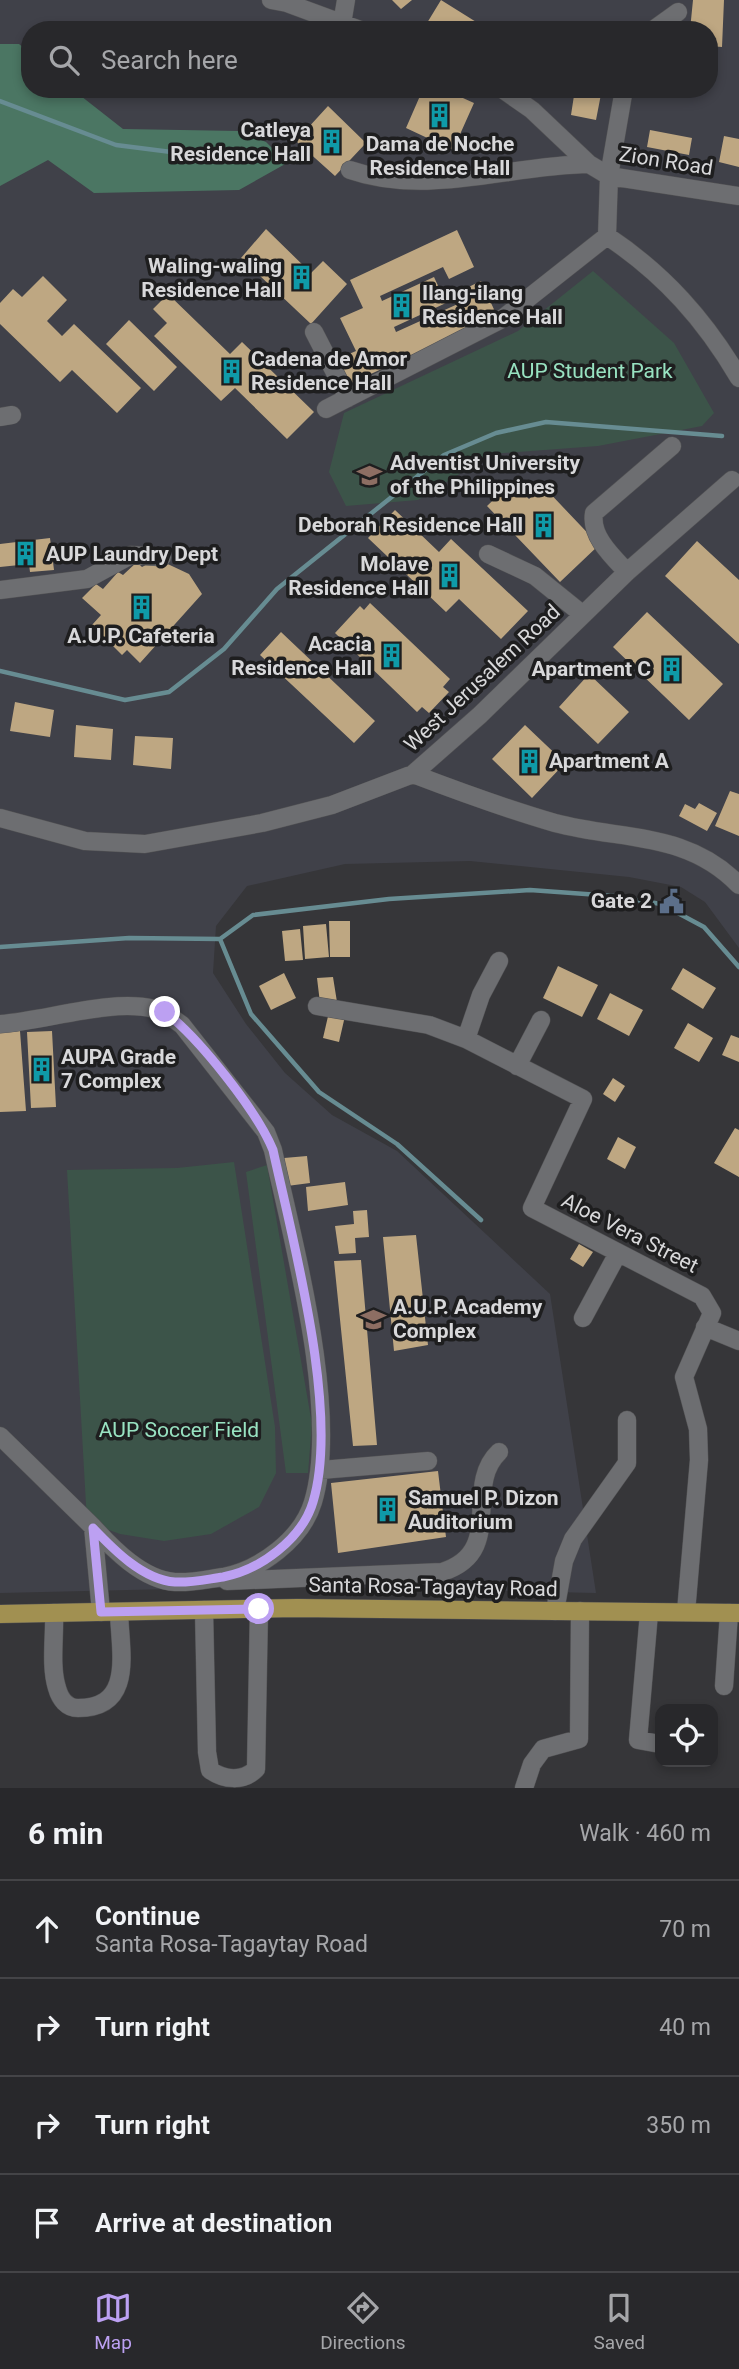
<!DOCTYPE html>
<html lang="en">
<head>
<meta charset="utf-8">
<style>
  body { margin:0; font-family:Roboto,sans-serif; background:#343437; color:#f1f3f6 }
  .controls { position:absolute; right:21px; bottom:21px; display:grid; overflow:hidden; border-radius:14px; box-shadow:0 4px 10px #0003 }
  .controls button { width:63px; height:63px; display:grid; place-items:center; padding:0; border:0; border-bottom:2px solid #444447; background:#28282b; color:#f1f3f6; font:35px sans-serif }
  .stop { position:absolute; width:21px; height:21px; margin:-16px; border:5px solid #bca0f2; border-radius:50%; background:#fff }
  .stop.end { background:#bca0f2; border-color:#fff; box-shadow:0 2px 7px #0008 }
  .list { margin:0; padding:0; list-style:none }
  h2 { display:flex; justify-content:space-between; align-items:center; height:91px; margin:0; padding:0 28px; font-size:30px }
  h2 small { font-size:23px; font-weight:400; color:#a5a6a9 }
  .list li { display:grid; grid-template-columns:46px 1fr auto; gap:21px; align-items:center; box-sizing:border-box; height:98px; padding:0 28px; border-top:2px solid #444447 }
  .list b { display:block; font-size:26px; white-space:nowrap }
  .list p { margin:0; font-size:23px; white-space:nowrap; color:#a5a6a9 }
  .list em { font-size:23px; font-style:normal; color:#a5a6a9 }
  .icon { flex:none; width:38px; height:38px; fill:none; stroke:currentColor; stroke-width:2; stroke-linecap:round; stroke-linejoin:round }
  .map { position:relative; flex:none; width:739px; height:1788px; overflow:hidden }
  .search { position:absolute; background:#28282b; box-shadow:0 4px 10px #0003; left:21px; right:21px; top:21px; height:77px; display:flex; align-items:center; gap:18px; box-sizing:border-box; padding:0 24px; border-radius:28px; color:#a5a6a9; font-size:26px }
  .sheet { height:483px; background:#28282b }
  nav { display:flex; justify-content:space-around; align-items:center; box-sizing:border-box; height:98px; border-top:2px solid #444447; background:#28282b; font-size:19px; color:#a5a6a9 }
  nav a { display:grid; justify-items:center; gap:4px }
  nav .on { color:#bca0f2 }
  .map>svg:first-child { display:block }
  .built { fill:#404149; fill-rule:evenodd }
  .green { fill:#3c5449 }
  .forest { fill:#4b7663 }
  .lines { fill:none; stroke-linecap:round; stroke-linejoin:round }
  .stream { stroke:#678c92; stroke-width:4.5 }
  .building { fill:#bea782 }
  .minor-casing { stroke:#525254; stroke-width:19 }
  .major-casing { stroke:#525254; stroke-width:19 }
  .minor { stroke:#6d6e71; stroke-width:18 }
  .major { stroke:#a19051; stroke-width:18 }
  .route { stroke:#bca0f2; stroke-width:9 }
  .labels { text-anchor:middle; stroke-width:7; stroke-linejoin:round; paint-order:stroke }
  .poi-label { font-size:21px; font-weight:bold; fill:#d8d8da; stroke:#1e1e1f; text-anchor:start }
  .street-label { font-size:21px; fill:#d8d8da; stroke:#1e1e1f }
  .park-label { font-size:21px; fill:#98e2c1; stroke:#1e1e1f }
</style>
</head>
<body>
<div class="map">
<svg width="739" height="1788" viewBox="0 0 739 1788">
  <rect width="100%" height="100%" fill="#363639"/>
  <path class="built" d="M 0,0 L 739,0 L 739,948 L 705,902 L 681,887 L 629,877 L 470,861 L 345,864 L 247,886 L 216,926 L 213,973 L 246,1024 L 285,1073 L 332,1115 L 397,1151 L 550,1294 L 596,1593 L 296,1586 L 0,1593 ZM 30,30 L 709,30 L 709,89 L 30,89 Z"/>
  <path class="green" d="M 593,271 L 674,343 L 714,413 L 702,426 L 598,446 L 491,454 L 418,500 L 346,506 L 329,472 L 344,413 L 518,331 Z
    M 234,1162 L 275,1427 L 276,1473 L 259,1507 L 211,1534 L 164,1541 L 120,1534 L 87,1522 L 67,1170 L 177,1168 Z
    M 267,1165 L 312,1424 L 308,1473 L 286,1473 L 246,1172 Z"/>
  <path class="forest" d="M 0,44 L 19,44 L 30,53 L 30,89 L 72,89 L 123,129 L 239,131 L 266,142 L 287,163 L 239,190 L 94,193 L 48,160 L 0,186 Z"/>
  <g class="lines">
    <path class="stream" d="M 0,101 L 116,145 L 179,153 L 257,154
      M 0,671 L 125,700 L 169,692 L 224,649 L 277,589 L 444,455 L 496,433 L 546,422 L 722,436
      M 220,939 L 251,1014 L 319,1092 L 397,1144 L 481,1220
      M 0,947 L 129,938 L 220,939 L 253,915 L 389,899 L 530,890 L 613,896 L 661,904 L 704,927 L 739,967"/>
  </g>
  <path class="building" d="M 392,0 L 412,0 L 401,9 Z
    M 441,0 L 489,30 L 439,30 L 427,23 Z
    M 693,0 L 724,0 L 722,47 L 709,46 L 709,30 L 690,30 Z
    M 423,89 L 443,89 L 474,103 L 453,150 L 406,128 Z
    M 575,89 L 602,89 L 596,120 L 571,115 Z
    M 328,106 L 366,143 L 335,176 L 296,141 Z
    M 650,130 L 692,138 L 689,155 L 647,147 Z
    M 724,136 L 739,139 L 739,167 L 719,162 Z
    M 266,229 L 311,273 L 323,261 L 347,284 L 311,324 L 241,258 Z
    M 457,230 L 474,267 L 449,279 L 443,267 L 380,296 L 382,301 L 434,277 L 446,303 L 394,327 L 396,332 L 460,303 L 456,293 L 481,281 L 497,316 L 349,384 L 337,359 L 356,351 L 340,318 L 363,308 L 350,280 Z
    M 43,276 L 67,300 L 47,321 L 62,336 L 74,324 L 141,388 L 117,413 L 72,370 L 60,382 L 0,324 L 0,303 L 13,289 L 22,297 Z
    M 168,294 L 230,354 L 242,342 L 314,412 L 287,439 L 235,388 L 221,401 L 154,336 L 167,323 L 153,309 Z
    M 129,320 L 177,367 L 154,391 L 106,344 Z
    M 512,482 L 529,499 L 543,486 L 599,545 L 560,582 L 487,506 Z
    M 395,510 L 439,552 L 451,539 L 528,611 L 501,639 L 459,599 L 446,612 L 368,538 Z
    M 50,538 L 54,570 L 30,572 L 29,564 L 0,567 L 0,544 Z
    M 697,541 L 739,580 L 739,644 L 665,576 Z
    M 157,559 L 189,574 L 202,594 L 140,663 L 127,650 L 122,655 L 92,625 L 101,615 L 82,598 L 96,584 L 103,589 L 118,572 L 123,575 L 137,562 L 142,567 Z
    M 370,603 L 450,679 L 443,687 L 449,692 L 429,713 L 422,707 L 417,712 L 335,633 L 360,606 L 364,610 Z
    M 647,612 L 723,684 L 689,720 L 613,647 Z
    M 281,632 L 375,721 L 354,743 L 260,655 Z
    M 589,674 L 629,712 L 598,744 L 559,707 Z
    M 15,702 L 54,710 L 50,737 L 10,731 Z
    M 76,725 L 113,729 L 111,760 L 74,757 Z
    M 525,725 L 565,763 L 532,798 L 492,759 Z
    M 135,736 L 173,738 L 171,769 L 133,765 Z
    M 730,791 L 739,794 L 739,836 L 715,826 Z
    M 699,803 L 717,813 L 707,831 L 679,816 L 685,804 L 695,809 Z
    M 329,921 L 350,921 L 350,957 L 330,957 Z
    M 326,924 L 329,957 L 305,959 L 303,926 Z
    M 300,929 L 303,960 L 285,961 L 282,931 Z
    M 558,966 L 598,985 L 582,1017 L 543,998 Z
    M 683,968 L 716,988 L 703,1009 L 671,989 Z
    M 284,973 L 296,998 L 271,1010 L 259,986 Z
    M 333,977 L 337,1002 L 320,1003 L 317,978 Z
    M 610,993 L 643,1010 L 629,1036 L 597,1019 Z
    M 329,1012 L 345,1016 L 339,1042 L 323,1038 Z
    M 688,1023 L 713,1038 L 699,1062 L 674,1048 Z
    M 20,1031 L 26,1111 L 0,1112 L 0,1032 Z
    M 52,1031 L 56,1107 L 31,1108 L 27,1032 Z
    M 731,1035 L 739,1038 L 739,1062 L 722,1055 Z
    M 613,1078 L 625,1086 L 615,1102 L 603,1094 Z
    M 735,1128 L 739,1130 L 739,1177 L 714,1163 Z
    M 618,1137 L 636,1147 L 625,1169 L 607,1159 Z
    M 307,1156 L 310,1183 L 287,1186 L 284,1158 Z
    M 345,1182 L 348,1205 L 308,1211 L 306,1187 Z
    M 367,1210 L 369,1237 L 355,1238 L 356,1253 L 339,1254 L 335,1226 L 354,1224 L 353,1211 Z
    M 416,1235 L 428,1345 L 394,1351 L 383,1237 Z
    M 579,1244 L 593,1252 L 583,1267 L 570,1259 Z
    M 361,1260 L 377,1445 L 353,1446 L 334,1261 Z
    M 438,1471 L 446,1537 L 338,1553 L 331,1483 Z"/>
  <g class="lines">
    <defs>
      <path id="minor" d="M 271,0 L 287,3 L 360,30
        M 342,24 L 346,0
        M 653,30 L 678,12
        M 502,89 L 532,110 L 589,164 L 609,176 L 739,196
        M 624,89 L 609,176 L 607,236 C 664,274 705,320 739,378
        M 350,170 C 428,197 509,165 589,164
        M 314,332 L 348,398
        M 326,409 L 502,319 L 607,236
        M 0,417 L 12,415
        M 488,554 L 535,576 L 582,614
        M 627,572 C 612,556 590,536 594,513 L 672,446
        M 0,590 L 87,579 L 131,555 L 162,557
        M 413,774 C 460,792 507,809 555,823 C 623,841 687,831 739,885
        M 0,818 L 85,841 L 145,844 L 262,823 L 332,805 L 413,774 L 480,715 L 627,572 L 732,480
        M 317,1006 L 429,1025 L 466,1039 L 583,1099 L 532,1208 L 702,1296 L 712,1313 L 684,1377 L 698,1429 L 699,1460 L 686,1612
        M 0,1024 C 45,1021 112,998 154,1009 C 165,1011 173,1019 182,1025 L 266,1132 L 273,1150 C 293,1242 340,1412 313,1502 C 302,1539 260,1570 223,1577 C 208,1579 191,1583 175,1582 C 143,1580 113,1549 93,1527
        M 466,1039 L 481,995 L 499,961
        M 517,1066 L 541,1020
        M 583,1318 L 618,1253
        M 705,1327 L 739,1341
        M 0,1436 L 93,1527 L 101,1612
        M 321,1470 L 428,1461
        M 227,1581 L 442,1572 C 507,1552 462,1487 499,1452
        M 204,1610 L 207,1752 L 210,1770 C 224,1780 243,1782 256,1769 L 259,1609
        M 555,1611 L 564,1561 L 573,1539 L 627,1463 L 627,1420
        M 54,1613 C 55,1636 50,1666 57,1688 C 60,1699 67,1708 78,1708 C 135,1708 120,1651 119,1612
        M 649,1613 L 638,1740 L 660,1744
        M 724,1686 L 729,1613
        M 524,1788 L 532,1764 L 543,1749 L 579,1739 L 580,1611"/>
      <path id="major" d="M 0,1614 L 297,1608 L 739,1613"/>
    </defs>
    <use href="#minor" class="minor-casing"/>
    <use href="#major" class="major-casing"/>
    <use href="#minor" class="minor"/>
    <use href="#major" class="major"/>
  </g>
  <g class="lines">
    <path class="route" d="M 165,1012 C 199,1038 257,1111 273,1150 C 293,1242 340,1413 313,1502 C 302,1539 260,1570 223,1577 C 208,1579 191,1583 175,1582 C 143,1580 113,1549 93,1528 L 101,1612 L 259,1609"/>
  </g>
  <defs>
    <symbol id="building-bare" viewBox="-9 -9 18 18"><path d="M-4-6H4V6H1V3H-1V6H-4ZM-2.5-4.3h1.7v1.8h-1.7ZM.8-4.3h1.7v1.8H.8ZM-2.5-1h1.7V.8h-1.7ZM.8-1h1.7V.8H.8Z" fill="#0f9aa8" stroke="#1e1e1f" stroke-width="2.5" paint-order="stroke"/></symbol>
    <symbol id="university-bare" viewBox="-9 -9 18 18"><path d="M0-5L7-2L0 1L-7-2ZM-4 1L0 2.5L4 1V4Q0 6-4 4Z" fill="#8d6e63" stroke="#1e1e1f" stroke-width="2.5" paint-order="stroke"/></symbol>
    <symbol id="civic-bare" viewBox="-9 -9 18 18"><path d="M-.6-6.5H3V-4.5H.6V-3L4-1V1h2V6H-6V1h2V-1L-.6-3ZM-1.2 2.5V6h2.4V2.5Z" fill="#5c6f8a" stroke="#1e1e1f" stroke-width="2.5" paint-order="stroke"/></symbol>
    <symbol id="school-bare" viewBox="-9 -9 18 18"><path d="M0-5L7-2L0 1L-7-2ZM-4 1L0 2.5L4 1V4Q0 6-4 4Z" fill="#8d6e63" stroke="#1e1e1f" stroke-width="2.5" paint-order="stroke"/></symbol>
  </defs>
  <g fill-rule="evenodd">
    <use href="#building-bare" x="422" y="98" width="35" height="35"/>
    <use href="#building-bare" x="314" y="124" width="35" height="35"/>
    <use href="#building-bare" x="284" y="260" width="35" height="35"/>
    <use href="#building-bare" x="384" y="288" width="35" height="35"/>
    <use href="#building-bare" x="214" y="354" width="35" height="35"/>
    <use href="#university-bare" x="352" y="458" width="35" height="35"/>
    <use href="#building-bare" x="526" y="508" width="35" height="35"/>
    <use href="#building-bare" x="8" y="536" width="35" height="35"/>
    <use href="#building-bare" x="432" y="558" width="35" height="35"/>
    <use href="#building-bare" x="124" y="590" width="35" height="35"/>
    <use href="#building-bare" x="374" y="638" width="35" height="35"/>
    <use href="#building-bare" x="654" y="652" width="35" height="35"/>
    <use href="#building-bare" x="512" y="744" width="35" height="35"/>
    <use href="#civic-bare" x="654" y="884" width="35" height="35"/>
    <use href="#building-bare" x="24" y="1052" width="35" height="35"/>
    <use href="#school-bare" x="356" y="1302" width="35" height="35"/>
    <use href="#building-bare" x="370" y="1492" width="35" height="35"/>
  </g>
  <g class="labels">
    <g class="poi-label">
      <text x="311" y="137" text-anchor="end">Catleya<tspan x="311" dy="24">Residence Hall</tspan></text>
      <text x="440" y="151" text-anchor="middle">Dama de Noche<tspan x="440" dy="24">Residence Hall</tspan></text>
      <text x="282" y="273" text-anchor="end">Waling-waling<tspan x="282" dy="24">Residence Hall</tspan></text>
      <text x="422" y="300">Ilang-ilang<tspan x="422" dy="24">Residence Hall</tspan></text>
      <text x="251" y="366">Cadena de Amor<tspan x="251" dy="24">Residence Hall</tspan></text>
      <text x="390" y="470">Adventist University<tspan x="390" dy="24">of the Philippines</tspan></text>
      <text x="523" y="532" text-anchor="end">Deborah Residence Hall</text>
      <text x="46" y="561">AUP Laundry Dept</text>
      <text x="429" y="571" text-anchor="end">Molave<tspan x="429" dy="24">Residence Hall</tspan></text>
      <text x="141" y="643" text-anchor="middle">A.U.P. Cafeteria</text>
      <text x="372" y="651" text-anchor="end">Acacia<tspan x="372" dy="24">Residence Hall</tspan></text>
      <text x="651" y="676" text-anchor="end">Apartment C</text>
      <text x="549" y="768">Apartment A</text>
      <text x="652" y="908" text-anchor="end">Gate 2</text>
      <text x="61" y="1064">AUPA Grade<tspan x="61" dy="24">7 Complex</tspan></text>
      <text x="393" y="1314">A.U.P. Academy<tspan x="393" dy="24">Complex</tspan></text>
      <text x="408" y="1505">Samuel P. Dizon<tspan x="408" dy="24">Auditorium</tspan></text>
    </g>
    <g class="street-label">
      <text transform="translate(666 161) rotate(9)" y="7">Zion Road</text>
      <text transform="translate(482 678) rotate(-43)" y="7">West Jerusalem Road</text>
      <text transform="translate(630 1233) rotate(27)" y="7">Aloe Vera Street</text>
      <text transform="translate(433 1587) rotate(1)" y="7">Santa Rosa-Tagaytay Road</text>
    </g>
    <g class="park-label">
      <text x="590" y="378">AUP Student Park</text>
      <text x="179" y="1437">AUP Soccer Field</text>
    </g>
  </g>
</svg>
<div class="controls">
<button><svg class="icon" aria-label="locate" viewBox="0 0 24 24"><circle cx="12" cy="12" r="6"/><path d="M12 2v4M12 18v4M2 12h4M18 12h4"/></svg></button>
</div>
<div class="stop" style="left:259px;top:1609px"></div>
<div class="stop end" style="left:165px;top:1012px"></div>
<div class="search"><svg class="icon" aria-label="search" viewBox="0 0 24 24"><circle cx="10" cy="10" r="6"/><path d="M15 15l6 6"/></svg>Search here</div>
</div>
<section class="sheet">
<h2>6 min<small>Walk · 460 m</small></h2>
<ul class="list">
<li><svg class="icon" aria-label="ahead" viewBox="0 0 24 24"><path d="M12 20V5M6 11l6-6 6 6"/></svg><div><b>Continue</b><p>Santa Rosa-Tagaytay Road</p></div><em>70 m</em></li>
<li><svg class="icon" aria-label="right" viewBox="0 0 24 24"><path d="M7 20v-9h11M14 6l5 5-5 5"/></svg><div><b>Turn right</b></div><em>40 m</em></li>
<li><svg class="icon" aria-label="right" viewBox="0 0 24 24"><path d="M7 20v-9h11M14 6l5 5-5 5"/></svg><div><b>Turn right</b></div><em>350 m</em></li>
<li><svg class="icon" aria-label="arrive" viewBox="0 0 24 24"><path d="M6 21V4h12l-3 4 3 4H6"/></svg><div><b>Arrive at destination</b></div></li>
</ul>
</section>
<nav>
<a class="on"><svg class="icon" aria-label="map" viewBox="0 0 24 24"><path d="M3 6l6-2 6 2 6-2v14l-6 2-6-2-6 2zM9 4v14M15 6v14"/></svg>Map</a>
<a><svg class="icon" aria-label="directions" viewBox="0 0 24 24"><path d="M12 3l9 9-9 9-9-9zM9 14v-3h6M13 9l2 2-2 2"/></svg>Directions</a>
<a><svg class="icon" aria-label="saved" viewBox="0 0 24 24"><path d="M7 4h10v16l-5-4-5 4z"/></svg>Saved</a>
</nav>
</body>
</html>
